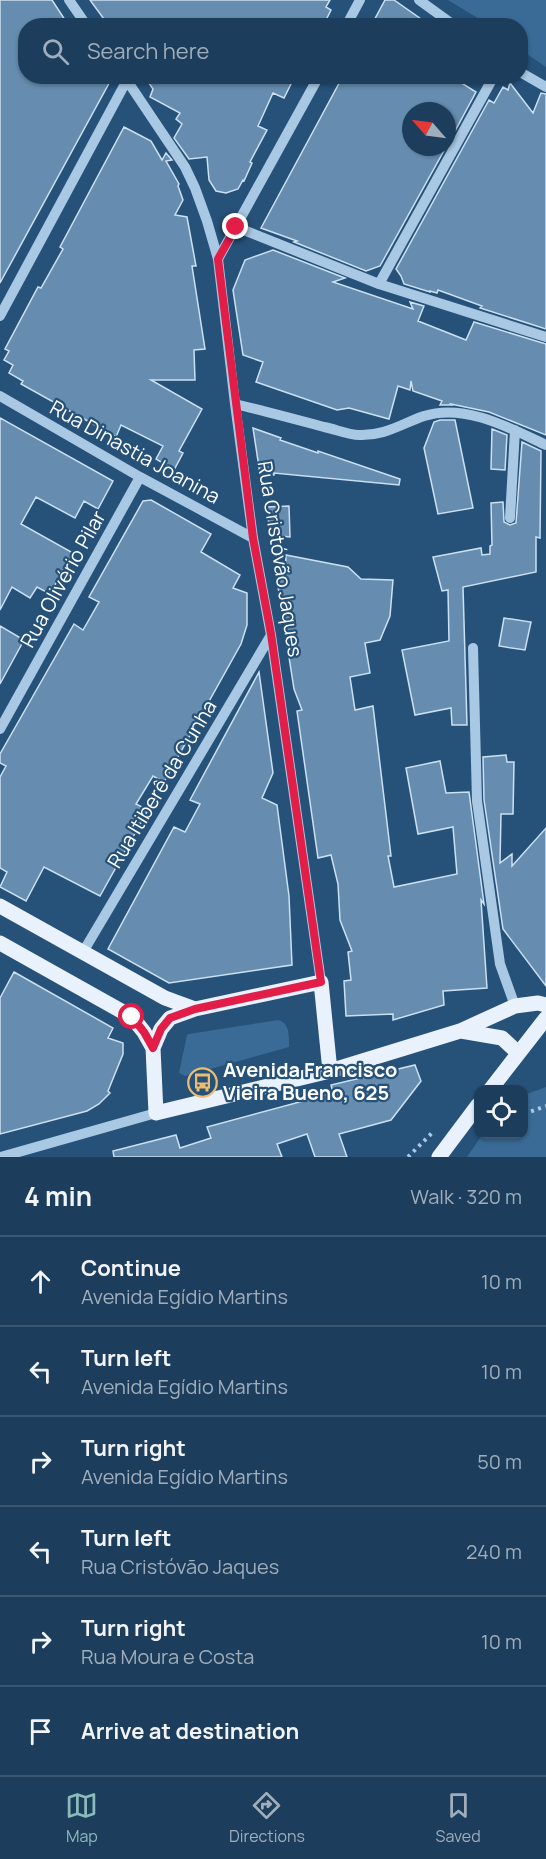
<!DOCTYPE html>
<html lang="en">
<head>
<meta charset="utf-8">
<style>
  body { margin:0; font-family:Manrope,sans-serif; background:#254461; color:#f1f3f6 }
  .controls { position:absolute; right:18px; bottom:18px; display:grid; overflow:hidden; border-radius:12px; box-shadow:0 2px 4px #0004 }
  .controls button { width:54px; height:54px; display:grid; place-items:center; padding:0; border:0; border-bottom:2px solid #3a5671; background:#1c3d5b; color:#f1f3f6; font:30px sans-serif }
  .compass { position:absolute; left:402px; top:102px; width:54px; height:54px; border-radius:50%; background:#1c3d5b; box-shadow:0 2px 4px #0004; rotate:298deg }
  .stop { position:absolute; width:18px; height:18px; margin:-14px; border:4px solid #e11d48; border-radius:50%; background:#fff }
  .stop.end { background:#e11d48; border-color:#fff; box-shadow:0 2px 6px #0008 }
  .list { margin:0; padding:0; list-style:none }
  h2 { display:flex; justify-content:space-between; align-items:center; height:78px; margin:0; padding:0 24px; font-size:26px }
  h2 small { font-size:20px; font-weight:400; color:#a0aebb }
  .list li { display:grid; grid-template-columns:39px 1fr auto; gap:18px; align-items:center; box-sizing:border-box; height:90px; padding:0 24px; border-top:2px solid #3a5671 }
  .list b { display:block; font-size:22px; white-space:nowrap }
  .list p { margin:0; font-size:20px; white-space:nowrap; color:#a0aebb }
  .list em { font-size:20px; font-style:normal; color:#a0aebb }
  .icon { flex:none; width:33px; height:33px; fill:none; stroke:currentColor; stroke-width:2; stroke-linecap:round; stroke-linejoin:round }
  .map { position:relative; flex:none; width:546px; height:1157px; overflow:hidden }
  .search { position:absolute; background:#1c3d5b; box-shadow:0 2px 4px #0004; left:18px; right:18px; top:18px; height:66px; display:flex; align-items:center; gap:15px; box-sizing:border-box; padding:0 21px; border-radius:24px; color:#a0aebb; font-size:22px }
  .sheet { height:618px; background:#1c3d5b }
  nav { display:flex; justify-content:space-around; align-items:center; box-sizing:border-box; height:84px; border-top:2px solid #3a5671; background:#1c3d5b; font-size:16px; color:#a0aebb }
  nav a { display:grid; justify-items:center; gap:3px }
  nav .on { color:#8bbbb9 }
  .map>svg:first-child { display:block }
  .green { fill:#396b96 }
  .building { fill:#668daf; stroke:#cbe0f3; stroke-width:1.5 }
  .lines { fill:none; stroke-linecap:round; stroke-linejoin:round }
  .path { stroke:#a8c8e3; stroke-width:4; stroke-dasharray:3 4.5; stroke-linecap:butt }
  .minor { stroke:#a8c8e3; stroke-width:10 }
  .major { stroke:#e8f1fc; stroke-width:15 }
  .route { stroke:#e11d48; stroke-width:8 }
  .labels { text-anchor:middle; stroke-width:4.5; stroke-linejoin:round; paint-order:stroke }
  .street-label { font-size:20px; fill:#fff; stroke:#265179 }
  .poi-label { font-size:20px; font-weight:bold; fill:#fff; stroke:#265179; text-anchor:start }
</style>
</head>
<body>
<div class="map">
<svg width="546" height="1157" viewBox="0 0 546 1157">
  <rect width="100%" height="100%" fill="#265179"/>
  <path class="green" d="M 448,0 L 546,0 L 546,67 L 521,50 L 520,26 L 489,25 Z
    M 278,1020 C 290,1023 289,1036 289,1047 L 185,1076 L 179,1073 L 187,1035 L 189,1034 Z
    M 546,1087 L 546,1157 L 467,1157 L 482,1135 L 524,1134 L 524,1095 Z"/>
  <path class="building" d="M 0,0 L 52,0 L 69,26 L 26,26 L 26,76 L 113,76 L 0,283 Z
    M 90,0 L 330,0 L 326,7 L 331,10 L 323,26 L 109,26 Z
    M 385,0 L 394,0 L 431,26 L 371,26 Z
    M 144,76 L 295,76 L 284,98 L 273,93 L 258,126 L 267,130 L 250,162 L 252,163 L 244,181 L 243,180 L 238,189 L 226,193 L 216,191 L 209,180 L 207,157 L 189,159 L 174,138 L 182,124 L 176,119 L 180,113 L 150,97 L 153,89 Z
    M 343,76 L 467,76 L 463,84 L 476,92 L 447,146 L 447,111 L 411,111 L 411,147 L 446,147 L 380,266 L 366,271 L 294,242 L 297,241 L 261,228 Z
    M 510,83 L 533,113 L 541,93 L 546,94 L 546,329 L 480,308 L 482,306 L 438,290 L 437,293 L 430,291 L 430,292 L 404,284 L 401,276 L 396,269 L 489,100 L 494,103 L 503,87 L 508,90 Z
    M 124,127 L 151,141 L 162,160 L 166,153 L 172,160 L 166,161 L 179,184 L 178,186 L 183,200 L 175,215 L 187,217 L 196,266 L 192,266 L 205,349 L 194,350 L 195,380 L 151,380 L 202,409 L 179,451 L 183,453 L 174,470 L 156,459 L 163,446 L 121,425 L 116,437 L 102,429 L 21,384 L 23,381 L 9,373 L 13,365 L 4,360 L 9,351 L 5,349 L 38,287 L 41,288 L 63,249 L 60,247 Z
    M 273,250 L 345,278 L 333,282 L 413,309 L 410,302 L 424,306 L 418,321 L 466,340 L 474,322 L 546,344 L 546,435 L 489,412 L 451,404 L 452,405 L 440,405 L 442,401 L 413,391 L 411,381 L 410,390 L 398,386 L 389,419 L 349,408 L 337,410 L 256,382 L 263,362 L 243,355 L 233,290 L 245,260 Z
    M 0,418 L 113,481 L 98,509 L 84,501 L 75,518 L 36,497 L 21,524 L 73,553 L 50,594 L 37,587 L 30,598 L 12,587 L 0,610 Z
    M 440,420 L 455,420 L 473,508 L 438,514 L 424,448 L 434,422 Z
    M 253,428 L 281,438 L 280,440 L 318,453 L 318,451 L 400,479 L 399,485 L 274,473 L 274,475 L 260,474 Z
    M 492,429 L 507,435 L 505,470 L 491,469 Z
    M 522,442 L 541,451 L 540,538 L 536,537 L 536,572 L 463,587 L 467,725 L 452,725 L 451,708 L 415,715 L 402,650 L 449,641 L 448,590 L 442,591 L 433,557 L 481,548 L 482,555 L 490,554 L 490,546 L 492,545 L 491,503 L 503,502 L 504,522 L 510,525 L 516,523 Z
    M 151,500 L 211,534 L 201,552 L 240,575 L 233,588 L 247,593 L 247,625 L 241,644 L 164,782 L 153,776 L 136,804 L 148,810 L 100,896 L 44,867 L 26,901 L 0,887 L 7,872 L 0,868 L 0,777 L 6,766 L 0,763 L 0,754 L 74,624 L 83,630 L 99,602 L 89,597 L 143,501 Z
    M 289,506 L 290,537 L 271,535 L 266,507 Z
    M 286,555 L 348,567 L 361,579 L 393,580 L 390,616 L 380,640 L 365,643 L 370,673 L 350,677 L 355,710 L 373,706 L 391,856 L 388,856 L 394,887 L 457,874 L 453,827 L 418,834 L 406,768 L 440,761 L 446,793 L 469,792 L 484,904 L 481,900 L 487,988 L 443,991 L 444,1005 L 393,1020 L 393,1014 L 346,1016 L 344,981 L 351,980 L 348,952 L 352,951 L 340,920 L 338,884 L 331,855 L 318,858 L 297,711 L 302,710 L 294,689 L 277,580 L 285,580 Z
    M 504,618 L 531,622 L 525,650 L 499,646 Z
    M 0,626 L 24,640 L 0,684 Z
    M 259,672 L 273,773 L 262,798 L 277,805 L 289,896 L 292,965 L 169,983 L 108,949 L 174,827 L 185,832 L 200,804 L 190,800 Z
    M 506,755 L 507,762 L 514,762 L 513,814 L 501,814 L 500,863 L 512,854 L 512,866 L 546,828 L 546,986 L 503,929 L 484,800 L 483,757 Z
    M 14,972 L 113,1028 L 108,1038 L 123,1043 L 123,1054 L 108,1091 L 110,1093 L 99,1104 L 87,1111 L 0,1134 L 0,998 Z
    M 415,1065 L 421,1081 L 391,1120 L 339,1134 L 347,1157 L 315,1157 L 307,1134 L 277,1144 L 282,1157 L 114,1157 L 113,1151 L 176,1135 L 180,1148 L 211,1138 L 207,1127 L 333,1093 L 331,1085 Z"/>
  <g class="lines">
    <path class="path" d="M 524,1114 L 546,1106
      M 408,1157 L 432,1133 L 435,1135"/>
    <path class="minor" d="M 69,0 L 87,26
      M 419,0 L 455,26
      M 346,26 L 360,0
      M 520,72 L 546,87
      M 124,76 L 185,167 L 195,188 L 207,221 L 218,259 L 235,404 L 253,538 L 271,635 L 321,982
      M 236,227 L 379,284 L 546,337
      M 218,259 L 319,76
      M 379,284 L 494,76
      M 0,316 L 127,80
      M 0,396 L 140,477 L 253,538
      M 235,404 C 264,411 294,419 324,427 C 335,429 348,435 359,435 C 385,436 401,424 424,416 C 465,403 510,428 546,445
      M 510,518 L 515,430
      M 473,648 L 477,801 L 500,964 L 515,1006
      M 0,729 L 140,477
      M 83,952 L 271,635
      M 1,1157 L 156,1113"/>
    <path class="major" d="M 0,906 L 165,998 L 195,1009
      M 0,943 L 132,1017 L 144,1032 L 153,1048
      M 461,1031 L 502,1038 L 518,1053
      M 330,1071 L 321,982 L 195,1009 L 170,1018 L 161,1029 L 153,1048 L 156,1113 L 330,1071 L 460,1031 L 515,1006 L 538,1003 L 546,1005
      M 490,1090 L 546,1018
      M 439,1157 L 478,1105"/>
  </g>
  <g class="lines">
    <path class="route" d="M 132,1017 L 144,1032 L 153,1048 L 161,1029 L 170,1018 L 195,1009 L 321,982 L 271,634 L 253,538 L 218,259 L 236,227"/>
  </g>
  <defs>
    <symbol id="bus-ring" viewBox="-11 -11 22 22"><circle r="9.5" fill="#265179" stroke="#ecbd6e" stroke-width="1.5"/><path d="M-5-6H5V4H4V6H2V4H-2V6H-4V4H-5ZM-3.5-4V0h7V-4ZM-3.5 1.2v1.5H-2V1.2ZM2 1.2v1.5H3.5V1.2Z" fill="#ecbd6e"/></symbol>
  </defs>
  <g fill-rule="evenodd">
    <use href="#bus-ring" x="186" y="1066" width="33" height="33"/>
  </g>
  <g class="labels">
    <g class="street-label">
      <text transform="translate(135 452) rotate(29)" y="7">Rua Dinastia Joanina</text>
      <text transform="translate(280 559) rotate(81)" y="7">Rua Cristóvão Jaques</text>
      <text transform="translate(63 579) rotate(-61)" y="7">Rua Olivério Pilar</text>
      <text transform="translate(162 784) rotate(-59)" y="7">Rua Itiberê da Cunha</text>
    </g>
    <g class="poi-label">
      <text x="223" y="1077">Avenida Francisco<tspan x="223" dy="23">Vieira Bueno, 625</tspan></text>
    </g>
  </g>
</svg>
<div class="controls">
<button><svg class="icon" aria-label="locate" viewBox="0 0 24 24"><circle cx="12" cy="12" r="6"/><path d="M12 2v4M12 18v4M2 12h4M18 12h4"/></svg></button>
</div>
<svg class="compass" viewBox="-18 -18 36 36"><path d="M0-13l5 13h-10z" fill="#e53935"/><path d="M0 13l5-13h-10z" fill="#a0aebb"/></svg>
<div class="stop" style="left:132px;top:1017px"></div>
<div class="stop end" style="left:236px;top:227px"></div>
<div class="search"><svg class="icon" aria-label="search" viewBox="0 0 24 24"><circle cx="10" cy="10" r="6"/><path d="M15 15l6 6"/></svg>Search here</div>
</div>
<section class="sheet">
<h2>4 min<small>Walk · 320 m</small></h2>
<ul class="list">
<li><svg class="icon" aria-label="ahead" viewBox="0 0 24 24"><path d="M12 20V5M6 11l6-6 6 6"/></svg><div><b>Continue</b><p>Avenida Egídio Martins</p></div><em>10 m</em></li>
<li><svg class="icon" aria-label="left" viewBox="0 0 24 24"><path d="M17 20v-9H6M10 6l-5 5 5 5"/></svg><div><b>Turn left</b><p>Avenida Egídio Martins</p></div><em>10 m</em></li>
<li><svg class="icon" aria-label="right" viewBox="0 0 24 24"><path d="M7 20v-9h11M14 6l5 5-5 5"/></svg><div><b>Turn right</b><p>Avenida Egídio Martins</p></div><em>50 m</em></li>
<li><svg class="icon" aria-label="left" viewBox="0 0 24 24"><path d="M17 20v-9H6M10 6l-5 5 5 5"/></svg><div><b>Turn left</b><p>Rua Cristóvão Jaques</p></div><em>240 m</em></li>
<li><svg class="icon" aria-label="right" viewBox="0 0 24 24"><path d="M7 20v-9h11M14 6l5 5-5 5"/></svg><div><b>Turn right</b><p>Rua Moura e Costa</p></div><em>10 m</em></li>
<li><svg class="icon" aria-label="arrive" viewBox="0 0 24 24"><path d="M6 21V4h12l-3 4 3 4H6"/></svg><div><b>Arrive at destination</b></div></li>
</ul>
</section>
<nav>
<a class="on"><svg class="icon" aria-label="map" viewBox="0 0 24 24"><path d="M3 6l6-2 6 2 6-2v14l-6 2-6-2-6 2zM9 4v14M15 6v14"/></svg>Map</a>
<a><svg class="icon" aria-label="directions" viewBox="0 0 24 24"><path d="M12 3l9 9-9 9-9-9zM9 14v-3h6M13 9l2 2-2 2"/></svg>Directions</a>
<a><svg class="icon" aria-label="saved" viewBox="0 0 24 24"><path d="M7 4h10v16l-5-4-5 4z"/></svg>Saved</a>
</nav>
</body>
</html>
